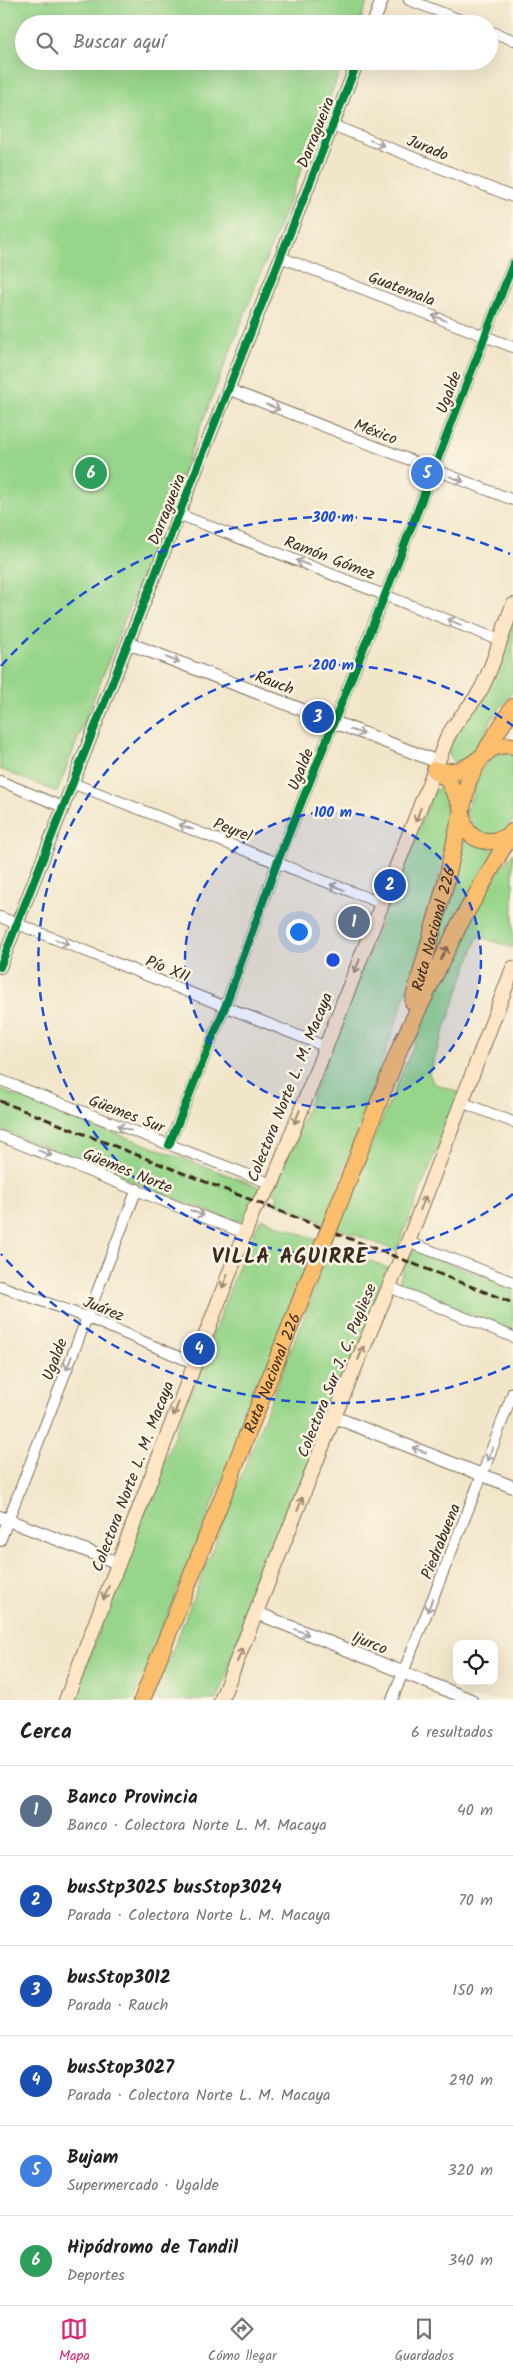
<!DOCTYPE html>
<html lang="es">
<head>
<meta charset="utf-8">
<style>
  body { margin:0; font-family:Kalam,sans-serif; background:#f6f6f6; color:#222 }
  .controls { position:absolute; right:15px; bottom:15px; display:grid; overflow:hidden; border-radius:10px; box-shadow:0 5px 20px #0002 }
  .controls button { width:45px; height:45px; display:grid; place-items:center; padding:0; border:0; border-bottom:1px solid #e0e0e0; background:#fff; color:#222; font:25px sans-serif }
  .you { position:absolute; left:298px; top:931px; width:18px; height:18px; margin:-12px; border:4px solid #fff; border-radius:50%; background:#1a73e8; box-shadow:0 0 0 8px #1a73e833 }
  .badge { display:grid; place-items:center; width:32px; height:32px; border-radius:50%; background:#db2777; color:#fff; font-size:16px; font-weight:700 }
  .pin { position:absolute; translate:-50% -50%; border:2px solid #fff; box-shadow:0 1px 5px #0006 }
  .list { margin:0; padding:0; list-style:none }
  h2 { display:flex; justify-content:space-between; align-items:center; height:65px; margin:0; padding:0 20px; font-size:21px }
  h2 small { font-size:16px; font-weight:400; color:#767676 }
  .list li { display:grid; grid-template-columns:32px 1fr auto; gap:15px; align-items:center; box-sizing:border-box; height:90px; padding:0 20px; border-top:1px solid #e0e0e0 }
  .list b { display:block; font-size:19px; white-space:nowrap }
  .list p { margin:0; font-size:16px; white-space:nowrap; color:#767676 }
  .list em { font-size:16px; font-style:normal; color:#767676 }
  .icon { flex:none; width:28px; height:28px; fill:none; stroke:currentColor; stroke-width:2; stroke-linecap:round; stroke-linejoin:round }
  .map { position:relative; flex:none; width:513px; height:1700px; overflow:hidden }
  .search { position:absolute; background:#fff; box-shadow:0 5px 20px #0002; left:15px; right:15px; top:15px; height:55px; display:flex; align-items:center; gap:12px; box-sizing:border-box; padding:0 18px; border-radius:28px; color:#767676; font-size:19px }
  .sheet { height:605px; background:#fff }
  nav { display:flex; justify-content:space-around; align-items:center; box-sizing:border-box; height:70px; border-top:1px solid #e0e0e0; background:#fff; font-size:14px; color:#767676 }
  nav a { display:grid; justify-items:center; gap:2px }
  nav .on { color:#db2777 }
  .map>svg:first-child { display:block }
  .green { fill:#97d58a; stroke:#698054 }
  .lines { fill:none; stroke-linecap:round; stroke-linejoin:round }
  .minor-casing { stroke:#7b6c5a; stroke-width:12 }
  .tertiary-casing { stroke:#7b6c5a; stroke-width:14 }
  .secondary-casing { stroke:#7b6c5a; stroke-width:16 }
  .trunk-casing { stroke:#7b6c5a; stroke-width:18 }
  .minor { stroke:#fff; stroke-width:10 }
  .tertiary { stroke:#fff; stroke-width:12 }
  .secondary { stroke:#fde5c5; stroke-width:14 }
  .trunk { stroke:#fabe6d; stroke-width:16 }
  .rail { stroke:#3b2a1e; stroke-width:3; stroke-dasharray:8 4; stroke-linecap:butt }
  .trunk-bridge-casing { stroke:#7b6c5a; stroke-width:18; stroke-linecap:butt }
  .trunk-bridge { stroke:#fabe6d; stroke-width:16 }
  .cycleway-casing { stroke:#fcf5e5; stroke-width:11 }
  .cycleway { stroke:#00873e; stroke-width:8 }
  .oneway { stroke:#a79f9a }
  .oneway2 { stroke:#9c8872 }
  .oneway3 { stroke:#916d42 }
  .ring { fill:none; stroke:#1d4ed8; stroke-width:2.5; stroke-dasharray:9 6 }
  .labels { text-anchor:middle; stroke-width:5; stroke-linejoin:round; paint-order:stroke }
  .street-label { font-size:16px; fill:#3b2a1e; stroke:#fcf5e5 }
  .district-label { font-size:21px; font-weight:bold; letter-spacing:1px; fill:#3b2a1e; stroke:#fcf5e5 }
  .centre { fill:#1d4ed8; stroke:#fcf5e5; stroke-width:2.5 }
  .ring-label { font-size:15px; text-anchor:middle; font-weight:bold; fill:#1d4ed8; stroke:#fcf5e5; stroke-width:5; stroke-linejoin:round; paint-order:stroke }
</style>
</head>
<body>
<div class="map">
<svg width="513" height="1700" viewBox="0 0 513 1700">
  <rect width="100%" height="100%" fill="#fcf5e5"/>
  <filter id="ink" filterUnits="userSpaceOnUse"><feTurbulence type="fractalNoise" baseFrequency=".02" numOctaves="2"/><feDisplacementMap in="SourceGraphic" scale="10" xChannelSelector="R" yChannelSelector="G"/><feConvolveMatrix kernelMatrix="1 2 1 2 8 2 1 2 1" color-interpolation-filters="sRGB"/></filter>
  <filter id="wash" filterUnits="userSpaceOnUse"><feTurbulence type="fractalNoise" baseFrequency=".0096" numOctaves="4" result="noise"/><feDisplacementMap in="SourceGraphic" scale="20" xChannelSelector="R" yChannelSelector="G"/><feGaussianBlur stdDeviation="1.12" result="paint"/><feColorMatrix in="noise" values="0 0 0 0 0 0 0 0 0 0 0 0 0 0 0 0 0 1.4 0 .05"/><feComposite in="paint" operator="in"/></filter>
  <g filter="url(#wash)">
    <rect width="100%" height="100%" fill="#f2e6ca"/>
    <path class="green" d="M 0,0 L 368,0 L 359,24 L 24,24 L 24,61 L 344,61 L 57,792 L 0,769 Z
      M 513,619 L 513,691 L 492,719 L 476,749 L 467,759 L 455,762 L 449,756 L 449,749 Z
      M 513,752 L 513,821 L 501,834 L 480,835 L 467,817 L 467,809 L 480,772 L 495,754 Z
      M 439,788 L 445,791 L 447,828 L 439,876 L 428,919 L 402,1005 L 326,1220 L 338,1225 C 371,1146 403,1068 438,990 C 459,945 481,891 513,853 L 513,948 L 478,936 L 429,1073 L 433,1083 L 460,1093 L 396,1251 L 275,1203 L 278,1196 L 273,1193 L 433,793 Z
      M 461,834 L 489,849 L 499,849 L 451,934 L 426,971 Z
      M 0,1090 L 257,1186 L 260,1189 L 247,1216 L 242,1221 L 230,1220 L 0,1129 Z
      M 263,1219 L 390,1269 L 217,1700 L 153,1700 L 310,1301 L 327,1254 L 314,1249 L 134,1700 L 73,1700 L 240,1263 L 259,1222 Z
      M 411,1249 L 513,1288 L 513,1331 L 403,1288 L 398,1284 Z"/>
  </g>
  <g filter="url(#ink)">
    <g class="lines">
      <defs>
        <path id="minor" d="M 409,0 L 471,24
          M 489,31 L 513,40
          M 332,125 L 513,197
          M 280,257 L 513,347
          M 228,389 L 513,500
          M 178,514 L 499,640
          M 0,781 L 63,807
          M 72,783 L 383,904
          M 0,917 L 324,1046
          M 0,1080 L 272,1184
          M 461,1102 L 513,1122
          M 0,1136 L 244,1233
          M 169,1145 L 225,1007 L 277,863 L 385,595 L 513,264
          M 408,1242 L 513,1282
          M 0,1286 L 86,1317 L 193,1363
          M 389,1287 L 513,1337
          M 0,1541 L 137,1189
          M 392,1700 L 482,1475 L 513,1392"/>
        <path id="tertiary" d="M 373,24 L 382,0
          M 128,643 L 438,762
          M 0,967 L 358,61
          M 334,1417 L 513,1487
          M 0,1517 L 118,1563
          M 257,1613 L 471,1700"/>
        <path id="secondary" d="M 66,1700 L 254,1209 L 272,1184 L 447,738 C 456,719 470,708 480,691 C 494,666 502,632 513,605
          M 221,1700 L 334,1417 L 408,1242 L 513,968"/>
        <g id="trunk">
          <path d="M 485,752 L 513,707"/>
          <path d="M 435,770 C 451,774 468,769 480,758"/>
          <path d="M 435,770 L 448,780 L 462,808"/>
          <path d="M 462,813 C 463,842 492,849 512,832"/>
          <path id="s1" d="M 413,1002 L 446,882 L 468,782 C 477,762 487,741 513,746"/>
          <path d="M 332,1222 L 401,1045 L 459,925 L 511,834"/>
          <path id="s2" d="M 142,1700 L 320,1251"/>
        </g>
      </defs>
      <use href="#minor" class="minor-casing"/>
      <use href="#tertiary" class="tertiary-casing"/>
      <use href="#secondary" class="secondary-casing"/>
      <use href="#trunk" class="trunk-casing"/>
      <use href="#minor" class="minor"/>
      <use href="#tertiary" class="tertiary"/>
      <use href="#secondary" class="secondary"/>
      <use href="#trunk" class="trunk"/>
      <path class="rail" d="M 0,1101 L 513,1303"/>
      <defs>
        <path id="trunk-bridge" d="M 320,1251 L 332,1222"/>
      </defs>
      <use href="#trunk-bridge" class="trunk-bridge-casing"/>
      <use href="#trunk-bridge" class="trunk-bridge"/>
      <defs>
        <path id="cycleway" d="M 0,967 L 358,61
          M 169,1145 L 225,1007 L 277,863 L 385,595 L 513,264"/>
      </defs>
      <use href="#cycleway" class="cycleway-casing"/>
      <use href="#cycleway" class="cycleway"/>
    </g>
    <defs><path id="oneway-shaft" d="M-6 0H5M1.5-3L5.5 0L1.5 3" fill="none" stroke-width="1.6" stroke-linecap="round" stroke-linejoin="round" transform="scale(1.25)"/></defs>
    <g class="oneway">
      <use href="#oneway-shaft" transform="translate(377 143) rotate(22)"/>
      <use href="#oneway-shaft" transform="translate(439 318) rotate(-159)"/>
      <use href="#oneway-shaft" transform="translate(273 407) rotate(21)"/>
      <use href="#oneway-shaft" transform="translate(457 479) rotate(21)"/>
      <use href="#oneway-shaft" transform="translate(303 563) rotate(-159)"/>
      <use href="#oneway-shaft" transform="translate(454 622) rotate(-158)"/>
      <use href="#oneway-shaft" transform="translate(173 660) rotate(21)"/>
      <use href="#oneway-shaft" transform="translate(357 732) rotate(20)"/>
      <use href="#oneway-shaft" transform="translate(186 827) rotate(-159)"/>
      <use href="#oneway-shaft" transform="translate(337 887) rotate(-158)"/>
      <use href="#oneway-shaft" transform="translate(62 942) rotate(22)"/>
      <use href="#oneway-shaft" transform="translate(124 1128) rotate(-159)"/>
      <use href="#oneway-shaft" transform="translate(45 1153) rotate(21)"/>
      <use href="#oneway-shaft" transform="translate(197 1213) rotate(22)"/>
      <use href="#oneway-shaft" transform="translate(69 1363) rotate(111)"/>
      <use href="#oneway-shaft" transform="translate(419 1450) rotate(-159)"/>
      <use href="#oneway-shaft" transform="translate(490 1454) rotate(110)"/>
      <use href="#oneway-shaft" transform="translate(430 1605) rotate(112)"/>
      <use href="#oneway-shaft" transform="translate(302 1632) rotate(22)"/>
    </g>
    <g class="oneway2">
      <use href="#oneway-shaft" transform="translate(418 815) rotate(111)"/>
      <use href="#oneway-shaft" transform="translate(357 966) rotate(112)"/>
      <use href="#oneway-shaft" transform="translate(297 1117) rotate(111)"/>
      <use href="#oneway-shaft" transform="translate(423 1203) rotate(-69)"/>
      <use href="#oneway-shaft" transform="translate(225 1281) rotate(111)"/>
      <use href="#oneway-shaft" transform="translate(361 1353) rotate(-67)"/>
      <use href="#oneway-shaft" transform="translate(176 1409) rotate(111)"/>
      <use href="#oneway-shaft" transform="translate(300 1504) rotate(-69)"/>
      <use href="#oneway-shaft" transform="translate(106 1593) rotate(111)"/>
      <use href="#oneway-shaft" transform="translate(240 1655) rotate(-68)"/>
    </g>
    <use class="oneway3" href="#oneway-shaft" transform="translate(444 953) rotate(-65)"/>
  </g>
  <circle cx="333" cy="960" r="148" fill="#1d4ed8" fill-opacity=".12"/>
  <g class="ring">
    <circle cx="333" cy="960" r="148"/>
    <path d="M513 1194A295 295 0 1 1 513 726"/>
    <path d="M510 1366A443 443 0 0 1 1 1254M1 666A443 443 0 0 1 510 554"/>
  </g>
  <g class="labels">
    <g class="street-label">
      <text transform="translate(315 132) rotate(-68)" y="6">Darragueira</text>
      <text transform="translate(428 147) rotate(22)" y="6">Jurado</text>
      <text transform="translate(402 288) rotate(21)" y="6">Guatemala</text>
      <text transform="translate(448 392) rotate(-69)" y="6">Ugalde</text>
      <text transform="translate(376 431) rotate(21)" y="6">México</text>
      <text transform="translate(166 509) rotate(-68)" y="6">Darragueira</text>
      <text transform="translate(330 557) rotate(21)" y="6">Ramón Gómez</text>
      <text transform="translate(275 682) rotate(21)" y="6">Rauch</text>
      <text transform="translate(300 769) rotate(-68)" y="6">Ugalde</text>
      <text transform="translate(233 829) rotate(21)" y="6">Peyrel</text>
      <text dy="6" stroke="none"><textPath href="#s1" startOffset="76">Ruta Nacional 226</textPath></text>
      <text transform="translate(168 968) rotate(22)" y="6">Pío XII</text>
      <text transform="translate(289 1087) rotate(-68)" y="6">Colectora Norte L. M. Macaya</text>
      <text transform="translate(127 1113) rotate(21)" y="6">Güemes Sur</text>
      <text transform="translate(128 1170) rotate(22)" y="6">Güemes Norte</text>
      <text transform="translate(104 1308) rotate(22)" y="6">Juárez</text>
      <text transform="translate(54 1359) rotate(-69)" y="6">Ugalde</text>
      <text transform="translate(336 1370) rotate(-68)" y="6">Colectora Sur J. C. Pugliese</text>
      <text dy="6" stroke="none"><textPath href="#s2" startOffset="352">Ruta Nacional 226</textPath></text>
      <text transform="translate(132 1476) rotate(-69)" y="6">Colectora Norte L. M. Macaya</text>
      <text transform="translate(440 1541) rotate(-68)" y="6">Piedrabuena</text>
      <text transform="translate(370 1642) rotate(22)" y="6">Ijurco</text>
    </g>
    <g class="district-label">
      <text x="290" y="1263">VILLA AGUIRRE</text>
    </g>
  </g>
  <circle cx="333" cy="960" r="8" class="centre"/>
  <g class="ring-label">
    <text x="333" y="522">300 m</text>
    <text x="333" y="670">200 m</text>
    <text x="333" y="817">100 m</text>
  </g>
</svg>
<div class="controls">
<button><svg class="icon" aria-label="locate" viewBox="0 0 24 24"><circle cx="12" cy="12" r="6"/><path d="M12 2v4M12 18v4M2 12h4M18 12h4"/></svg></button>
</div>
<div class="you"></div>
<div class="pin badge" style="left:354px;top:922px;background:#5c6f8a">1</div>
<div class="pin badge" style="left:390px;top:885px;background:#1a4fb4">2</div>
<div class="pin badge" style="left:318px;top:717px;background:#1a4fb4">3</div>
<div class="pin badge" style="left:199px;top:1349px;background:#1a4fb4">4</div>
<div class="pin badge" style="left:427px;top:473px;background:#3f7fe0">5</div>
<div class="pin badge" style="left:91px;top:473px;background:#2e9e5b">6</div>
<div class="search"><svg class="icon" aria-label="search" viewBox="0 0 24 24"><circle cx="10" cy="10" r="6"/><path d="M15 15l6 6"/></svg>Buscar aquí</div>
</div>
<section class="sheet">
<h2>Cerca<small>6 resultados</small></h2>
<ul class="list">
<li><span class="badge" style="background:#5c6f8a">1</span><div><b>Banco Provincia</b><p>Banco · Colectora Norte L. M. Macaya</p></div><em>40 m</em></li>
<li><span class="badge" style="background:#1a4fb4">2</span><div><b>busStp3025 busStop3024</b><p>Parada · Colectora Norte L. M. Macaya</p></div><em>70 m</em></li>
<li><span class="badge" style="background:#1a4fb4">3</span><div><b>busStop3012</b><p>Parada · Rauch</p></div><em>150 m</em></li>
<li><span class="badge" style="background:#1a4fb4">4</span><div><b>busStop3027</b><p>Parada · Colectora Norte L. M. Macaya</p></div><em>290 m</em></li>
<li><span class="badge" style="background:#3f7fe0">5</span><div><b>Bujam</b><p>Supermercado · Ugalde</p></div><em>320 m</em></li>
<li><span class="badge" style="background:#2e9e5b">6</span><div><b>Hipódromo de Tandil</b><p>Deportes</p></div><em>340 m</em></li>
</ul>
</section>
<nav>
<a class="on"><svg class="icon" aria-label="map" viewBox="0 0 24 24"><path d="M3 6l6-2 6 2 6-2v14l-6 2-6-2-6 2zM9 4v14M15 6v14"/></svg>Mapa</a>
<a><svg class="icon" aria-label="directions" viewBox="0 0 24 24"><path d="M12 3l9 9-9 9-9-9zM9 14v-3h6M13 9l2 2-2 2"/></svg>Cómo llegar</a>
<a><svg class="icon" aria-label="saved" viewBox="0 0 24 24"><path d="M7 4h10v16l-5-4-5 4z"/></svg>Guardados</a>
</nav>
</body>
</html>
